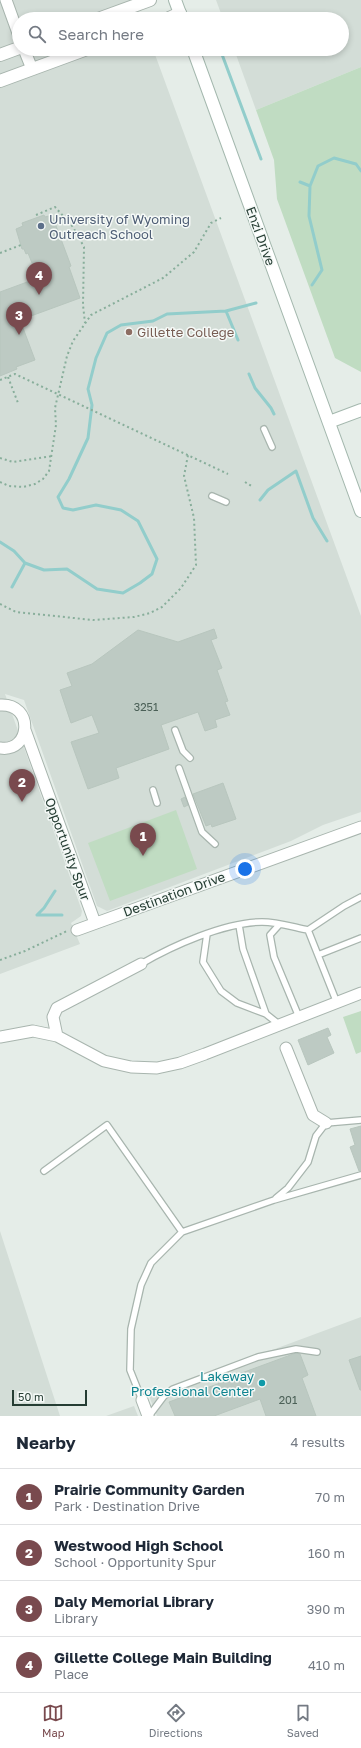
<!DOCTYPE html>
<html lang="en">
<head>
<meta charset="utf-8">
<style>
  body { margin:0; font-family:"Golos Text",sans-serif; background:#f6f6f7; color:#1f2937 }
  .scale { position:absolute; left:12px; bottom:10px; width:75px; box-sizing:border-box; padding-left:4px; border:2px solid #253d33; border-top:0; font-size:11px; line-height:14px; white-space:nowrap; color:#253d33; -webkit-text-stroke:3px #f5f9f7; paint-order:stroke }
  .you { position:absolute; left:245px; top:869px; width:14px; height:14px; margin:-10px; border:3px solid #fff; border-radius:50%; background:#1a73e8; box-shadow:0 0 0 6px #1a73e833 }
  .badge { display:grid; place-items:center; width:26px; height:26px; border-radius:50%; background:#794a4e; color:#fff; font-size:13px; font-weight:700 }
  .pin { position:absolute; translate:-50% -33px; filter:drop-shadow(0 1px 2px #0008) }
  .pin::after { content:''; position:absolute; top:21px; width:14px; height:12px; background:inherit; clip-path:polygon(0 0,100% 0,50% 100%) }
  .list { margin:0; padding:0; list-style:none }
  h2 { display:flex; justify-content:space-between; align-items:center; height:52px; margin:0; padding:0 16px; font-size:17px }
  h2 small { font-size:13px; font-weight:400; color:#747a83 }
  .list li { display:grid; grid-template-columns:26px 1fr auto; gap:12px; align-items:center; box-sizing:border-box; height:56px; padding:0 16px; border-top:1px solid #e0e1e3 }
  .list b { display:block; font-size:15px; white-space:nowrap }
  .list p { margin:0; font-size:13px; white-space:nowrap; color:#747a83 }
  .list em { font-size:13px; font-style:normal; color:#747a83 }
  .icon { flex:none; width:22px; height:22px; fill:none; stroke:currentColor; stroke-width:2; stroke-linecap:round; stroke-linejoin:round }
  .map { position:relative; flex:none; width:361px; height:1416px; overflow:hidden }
  .search { position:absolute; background:#fff; box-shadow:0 2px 6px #0003; left:12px; right:12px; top:12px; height:44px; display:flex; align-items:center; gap:10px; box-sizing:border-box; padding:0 14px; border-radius:22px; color:#747a83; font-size:15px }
  .sheet { height:276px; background:#fff }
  nav { display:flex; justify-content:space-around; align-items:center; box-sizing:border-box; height:56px; border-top:1px solid #e0e1e3; background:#fff; font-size:11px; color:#747a83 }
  nav a { display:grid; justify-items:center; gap:2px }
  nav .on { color:#794a4e }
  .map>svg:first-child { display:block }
  .built { fill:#d3ddd7 }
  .green { fill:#c0dcc2 }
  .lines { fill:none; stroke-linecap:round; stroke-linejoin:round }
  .stream { stroke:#92cdcb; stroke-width:3 }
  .building { fill:#bdcac3; stroke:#b8c6be }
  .service-casing { stroke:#a8b5ae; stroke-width:8 }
  .minor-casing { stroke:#a8b5ae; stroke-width:13 }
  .tertiary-casing { stroke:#a8b5ae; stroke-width:14 }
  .secondary-casing { stroke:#a4b8ae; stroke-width:14 }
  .path { stroke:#88ae9b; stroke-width:2; stroke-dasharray:2 3; stroke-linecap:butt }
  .service { stroke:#fff; stroke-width:5.5 }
  .minor { stroke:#fff; stroke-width:11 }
  .tertiary { stroke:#fff; stroke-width:12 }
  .secondary { stroke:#fff; stroke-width:12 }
  .service-dot { fill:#5c6f8a; stroke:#f5f9f7; stroke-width:1.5 }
  .education-dot { fill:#8d6e63; stroke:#f5f9f7; stroke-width:1.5 }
  .culture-dot { fill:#0f9aa8; stroke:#f5f9f7; stroke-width:1.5 }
  .labels { text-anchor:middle; stroke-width:3; stroke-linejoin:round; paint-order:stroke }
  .number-label { font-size:11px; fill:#4b6057 }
  .service-label { font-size:13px; fill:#4e5e75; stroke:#f5f9f7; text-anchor:start }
  .street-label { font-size:13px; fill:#253d33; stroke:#f5f9f7 }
  .education-label { font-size:13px; fill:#785e54; stroke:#f5f9f7; text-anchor:start }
  .culture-label { font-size:13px; fill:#0d838f; stroke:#f5f9f7; text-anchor:end }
</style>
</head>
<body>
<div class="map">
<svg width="361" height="1416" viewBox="0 0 361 1416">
  <rect width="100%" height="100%" fill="#e5ede8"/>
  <path class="built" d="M 0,0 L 135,0 L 142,19 L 19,19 L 19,49 L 153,49 L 361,616 L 361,812 L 323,825 L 291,841 L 107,911 L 97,906 L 24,700 L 5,694 L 82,911 L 81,916 L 71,923 L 80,944 L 0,974 Z
    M 216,0 L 361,0 L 361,67 L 256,110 L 234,49 L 342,49 L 342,19 L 223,19 Z
    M 0,1231 L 60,1416 L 0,1416 Z
    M 361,1317 L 361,1416 L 157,1416 L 149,1396 Z
    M 134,1406 L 138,1416 L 106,1416 Z"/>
  <path class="green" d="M 361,67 L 361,372 L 335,358 L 277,199 L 274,160 L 256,110 Z
    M 176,810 L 197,869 L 110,901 L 88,843 Z
    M 361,1011 L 361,1052 L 356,1054 L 343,1017 Z"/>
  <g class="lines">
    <path class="stream" d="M 220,49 L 261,159
      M 300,182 L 310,186
      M 312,285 L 322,270 L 309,216 L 310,186 L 318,166 L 334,158 L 356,164 L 361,171
      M 226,311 L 238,340
      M 249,374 L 255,388 L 271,408 L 274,414
      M 260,500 L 268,490 L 296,471 L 313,518 L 327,541
      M 0,542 L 14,551 L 25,563 L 44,570 L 67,569 L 97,589 L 123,593 L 140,583 L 152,574 L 157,559 L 138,521 L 121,510 L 96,505 L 73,510 L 63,508 L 58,497 L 69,479 L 88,438 L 92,405 L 88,389 L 96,358 L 107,333 L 121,325 L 153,321 L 167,314 L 226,311 L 256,303
      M 12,587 L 25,563
      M 37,915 L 44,908 L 55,891
      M 37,915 L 62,915"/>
  </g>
  <path class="building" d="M 44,215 L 45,217 L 52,215 L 71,266 L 69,267 L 80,298 L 20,320 L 35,360 L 16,367 L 17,369 L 0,376 L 0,292 L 38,278 L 28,253 L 26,254 L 24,249 L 22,249 L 16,229 L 23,226 L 22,223 Z
    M 214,629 L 217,638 L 211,640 L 222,668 L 217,670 L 228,701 L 225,702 L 230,715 L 215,720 L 217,727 L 205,731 L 198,712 L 161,725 L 169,749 L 116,768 L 119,778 L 88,789 L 71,742 L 99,733 L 92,715 L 71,723 L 60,690 L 72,686 L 67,673 L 92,664 L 138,630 L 178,642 Z
    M 223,783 L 236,819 L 212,827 L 211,824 L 206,826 L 193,794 Z
    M 185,797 L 188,805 L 184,807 L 181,799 Z
    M 328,1028 L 331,1035 L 327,1037 L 334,1053 L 308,1065 L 298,1040 Z
    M 361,1126 L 361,1171 L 359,1171 L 350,1147 L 355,1145 L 350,1129 Z
    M 296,1353 L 300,1354 L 308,1375 L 302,1378 L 316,1416 L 266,1416 L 260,1399 L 214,1416 L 175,1416 L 169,1402 L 239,1376 L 239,1374 Z
    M 361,1356 L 361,1390 L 360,1390 L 349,1360 Z"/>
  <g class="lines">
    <defs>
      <path id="service" d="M 264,429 L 272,447
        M 212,496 L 226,502
        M 175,730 L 183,751 L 190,758
        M 179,768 L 202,832 L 215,844
        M 153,790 L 157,803
        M 239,925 L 243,949 L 266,1014
        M 279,925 L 270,935 L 274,957 L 299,1017
        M 308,930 L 337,1003
        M 207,934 L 203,962 L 221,991 L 237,1003 L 266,1014 L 280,1025
        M 318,955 L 361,938
        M 141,964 C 172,946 225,922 262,922 C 277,922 293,927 308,930 L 344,906 L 361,897
        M 44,1171 L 107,1125 L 182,1232
        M 276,1198 L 288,1188 L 308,1162 L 316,1136 L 326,1123 L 361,1120
        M 142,1400 L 130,1370 L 131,1329 L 141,1285 L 151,1263 L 182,1232 L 274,1200 L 361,1175
        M 149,1416 L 164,1396 L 173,1389 L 258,1357 L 296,1349 L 317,1352"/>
      <path id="minor" d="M 6,0 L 19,36
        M 24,49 L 32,69
        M 0,705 C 35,703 31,753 0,748
        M 25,730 L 95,923
        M 77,930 L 361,827
        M 57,1036 L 53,1017 L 57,1008 L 141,964
        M 0,1037 L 33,1031 L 57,1036 L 104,1061 L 131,1067 L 157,1068 L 180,1063 L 205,1054 L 361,993
        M 286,1048 L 313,1115 L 326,1123
        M 142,1400 L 148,1416"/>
      <path id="tertiary" d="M 98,19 L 150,0
        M 167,19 L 180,13
        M 0,55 L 19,48
        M 0,81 L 87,49"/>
      <path id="secondary" d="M 175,0 L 182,19
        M 193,49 L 361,511
        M 329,422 L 361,410"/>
    </defs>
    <use href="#service" class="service-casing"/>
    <use href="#minor" class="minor-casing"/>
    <use href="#tertiary" class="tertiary-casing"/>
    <use href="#secondary" class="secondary-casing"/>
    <path class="path" d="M 36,215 L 55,207 L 73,227 L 84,247 L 83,305 L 85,323
      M 0,253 L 21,245
      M 8,377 L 18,403
      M 0,380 L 15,374 L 228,474
      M 0,458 L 13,462 L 52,456
      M 0,482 L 9,486 L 23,487 L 35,484 L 43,479 L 49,471 L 56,425 L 55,408 L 67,356 L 73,341 L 91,315 L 163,278 L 194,252 L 211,223 L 221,218
      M 245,482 L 253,487
      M 0,604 L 16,612 L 93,620 L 134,617 L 150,613 L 162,607 L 181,588 L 196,565 L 194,518 L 184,476 L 188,455
      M 0,960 L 25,951 L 67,931"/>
    <use href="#service" class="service"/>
    <use href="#minor" class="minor"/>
    <use href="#tertiary" class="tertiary"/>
    <use href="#secondary" class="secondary"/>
  </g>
  <circle class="service-dot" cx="41" cy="226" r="4"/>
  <circle class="education-dot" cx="129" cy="332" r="4"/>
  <circle class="culture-dot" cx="262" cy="1383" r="4"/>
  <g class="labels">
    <g class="number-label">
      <text x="146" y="711">3251</text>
      <text x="288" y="1404">201</text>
    </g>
    <g class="service-label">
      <text x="49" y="224">University of Wyoming<tspan x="49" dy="15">Outreach School</tspan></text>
    </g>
    <g class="street-label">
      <text transform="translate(261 236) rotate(70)" y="5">Enzi Drive</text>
      <text transform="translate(68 849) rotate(70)" y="5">Opportunity Spur</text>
      <text transform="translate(174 894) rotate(-20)" y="5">Destination Drive</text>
    </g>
    <g class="education-label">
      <text x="137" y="337">Gillette College</text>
    </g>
    <g class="culture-label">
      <text x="254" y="1381">Lakeway<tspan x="254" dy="15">Professional Center</tspan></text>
    </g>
  </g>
</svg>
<div class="scale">50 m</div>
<div class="you"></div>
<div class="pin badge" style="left:143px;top:856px">1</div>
<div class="pin badge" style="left:22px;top:802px">2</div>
<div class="pin badge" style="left:19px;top:335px">3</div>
<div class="pin badge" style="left:39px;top:295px">4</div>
<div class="search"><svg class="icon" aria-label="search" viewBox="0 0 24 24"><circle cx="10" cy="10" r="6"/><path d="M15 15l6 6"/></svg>Search here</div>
</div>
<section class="sheet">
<h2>Nearby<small>4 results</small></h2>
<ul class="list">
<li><span class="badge">1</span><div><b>Prairie Community Garden</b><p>Park · Destination Drive</p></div><em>70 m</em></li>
<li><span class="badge">2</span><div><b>Westwood High School</b><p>School · Opportunity Spur</p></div><em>160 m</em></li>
<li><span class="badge">3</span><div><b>Daly Memorial Library</b><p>Library</p></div><em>390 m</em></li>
<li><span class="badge">4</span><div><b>Gillette College Main Building</b><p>Place</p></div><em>410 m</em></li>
</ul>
</section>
<nav>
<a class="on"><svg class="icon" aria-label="map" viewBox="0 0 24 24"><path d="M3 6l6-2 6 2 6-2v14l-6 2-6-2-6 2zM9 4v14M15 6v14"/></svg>Map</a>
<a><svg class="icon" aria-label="directions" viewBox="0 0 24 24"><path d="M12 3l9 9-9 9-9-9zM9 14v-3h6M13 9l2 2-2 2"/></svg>Directions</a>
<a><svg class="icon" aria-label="saved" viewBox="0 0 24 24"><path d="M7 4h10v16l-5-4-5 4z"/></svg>Saved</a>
</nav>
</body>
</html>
